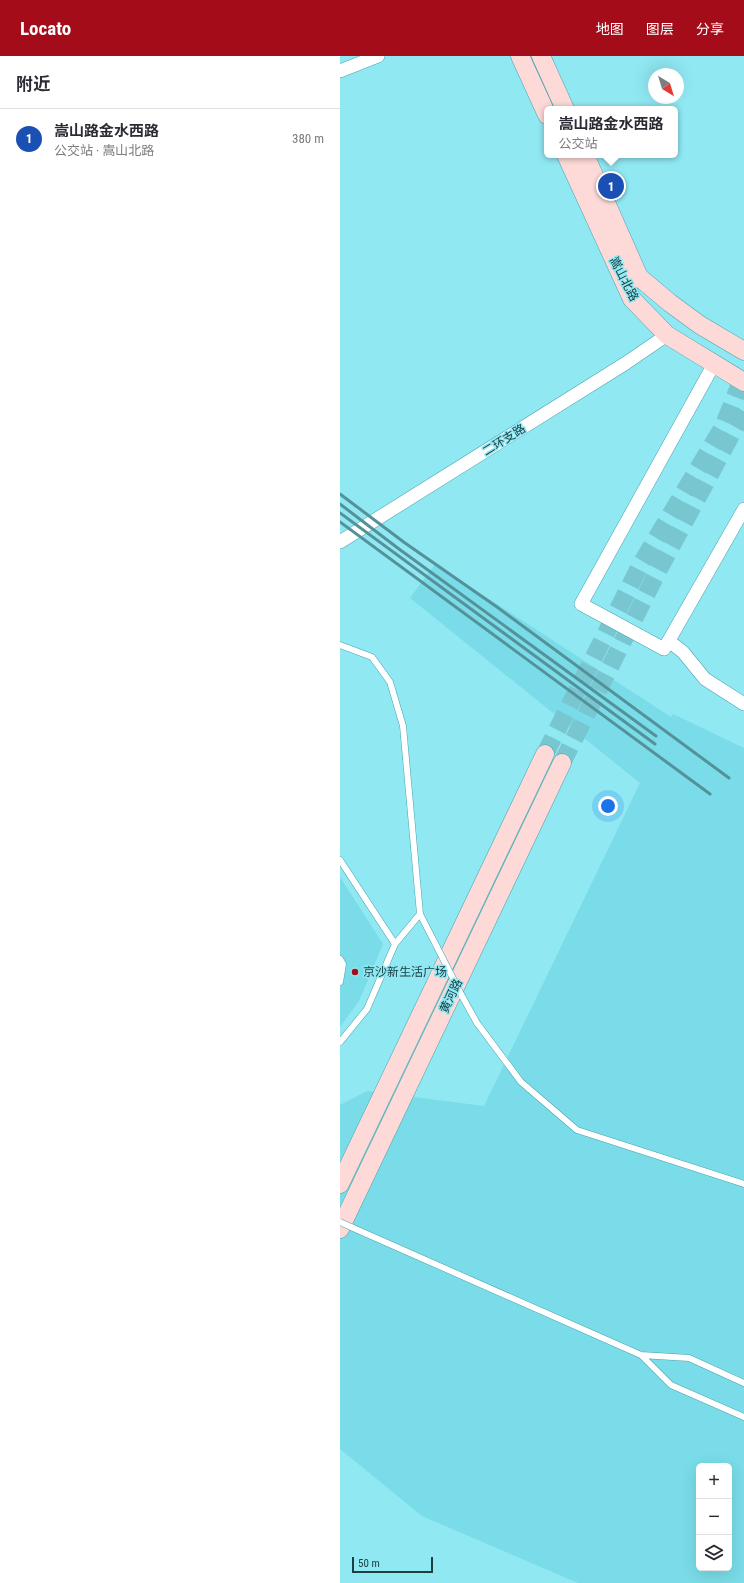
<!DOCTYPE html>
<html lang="zh">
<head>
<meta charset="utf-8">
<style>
  body { margin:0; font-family:"Roboto Condensed","Noto Sans SC",sans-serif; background:#f7f7f7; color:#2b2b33 }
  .controls { position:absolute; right:12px; bottom:12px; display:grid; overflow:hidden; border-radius:6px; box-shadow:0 4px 16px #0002 }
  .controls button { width:36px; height:36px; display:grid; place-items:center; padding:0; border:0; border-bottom:1px solid #e1e1e2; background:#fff; color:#2b2b33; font:20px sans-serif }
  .compass { position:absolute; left:308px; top:12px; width:36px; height:36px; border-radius:50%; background:#fff; box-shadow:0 4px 16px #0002; rotate:142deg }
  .scale { position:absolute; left:12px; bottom:10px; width:81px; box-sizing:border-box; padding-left:4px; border:2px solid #1a4044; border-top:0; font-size:11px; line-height:14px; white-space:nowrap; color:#1a4044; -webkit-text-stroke:3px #90e8f3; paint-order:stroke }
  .you { position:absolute; left:268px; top:750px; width:14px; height:14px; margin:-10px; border:3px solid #fff; border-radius:50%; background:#1a73e8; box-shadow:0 0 0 6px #1a73e833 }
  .badge { display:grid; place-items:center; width:26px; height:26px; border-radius:50%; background:#a40c19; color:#fff; font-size:13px; font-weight:700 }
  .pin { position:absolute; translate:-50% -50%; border:2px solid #fff; box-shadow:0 1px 4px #0006 }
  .popup { position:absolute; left:204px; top:50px; width:134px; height:52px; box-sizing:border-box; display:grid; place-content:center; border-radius:6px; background:#fff; filter:drop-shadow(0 1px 3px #0005); font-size:13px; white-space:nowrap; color:#7c7c81 }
  .popup b { font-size:15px; color:#2b2b33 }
  .popup::after { content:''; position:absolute; left:50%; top:100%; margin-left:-8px; border:8px solid transparent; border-top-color:#fff }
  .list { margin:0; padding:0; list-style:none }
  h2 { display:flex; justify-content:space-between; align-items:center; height:52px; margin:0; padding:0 16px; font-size:17px }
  h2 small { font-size:13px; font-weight:400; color:#7c7c81 }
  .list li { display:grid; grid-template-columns:26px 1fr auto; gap:12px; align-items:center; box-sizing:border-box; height:60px; padding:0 16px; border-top:1px solid #e1e1e2 }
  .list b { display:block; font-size:15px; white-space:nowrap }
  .list p { margin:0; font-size:13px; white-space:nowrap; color:#7c7c81 }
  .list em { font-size:13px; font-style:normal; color:#7c7c81 }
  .icon { flex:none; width:22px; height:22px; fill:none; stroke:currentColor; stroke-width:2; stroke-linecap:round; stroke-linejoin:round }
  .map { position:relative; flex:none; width:404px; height:1527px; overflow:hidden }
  header { display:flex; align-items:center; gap:24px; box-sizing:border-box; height:56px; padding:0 20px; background:#a40c19; color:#fff }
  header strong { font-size:19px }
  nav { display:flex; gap:22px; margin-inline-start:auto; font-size:14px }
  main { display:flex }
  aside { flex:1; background:#fff }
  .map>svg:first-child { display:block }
  .built { fill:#79dce8; fill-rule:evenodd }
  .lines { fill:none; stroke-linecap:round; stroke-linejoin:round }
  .secondary-tunnel { stroke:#78c6d0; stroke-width:18; stroke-dasharray:18 9; stroke-linecap:butt }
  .lane-casing { stroke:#49a3ae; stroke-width:7 }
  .street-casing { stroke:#49a3ae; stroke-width:14 }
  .secondary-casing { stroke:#49a3ae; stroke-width:19 }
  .lane { stroke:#fff; stroke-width:6 }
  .street { stroke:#fff; stroke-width:13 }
  .secondary { stroke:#fddad7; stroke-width:18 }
  .rail { stroke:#54929a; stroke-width:3 }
  .lane-bridge-casing { stroke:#49a3ae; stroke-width:7; stroke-linecap:butt }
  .lane-bridge { stroke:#fff; stroke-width:6 }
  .poi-dot { fill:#a40c19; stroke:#90e8f3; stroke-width:1.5 }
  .labels { text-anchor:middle; stroke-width:3; stroke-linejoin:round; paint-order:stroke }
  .street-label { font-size:12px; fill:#1a4044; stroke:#90e8f3 }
  .poi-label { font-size:12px; fill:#1a4044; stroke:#90e8f3; text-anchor:start }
</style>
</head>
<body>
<header>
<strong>Locato</strong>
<nav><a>地图</a><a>图层</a><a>分享</a></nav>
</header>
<main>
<aside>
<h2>附近<small></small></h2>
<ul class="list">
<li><span class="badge" style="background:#1a4fb4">1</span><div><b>嵩山路金水西路</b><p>公交站 · 嵩山北路</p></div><em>380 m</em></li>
</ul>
</aside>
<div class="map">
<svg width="404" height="1527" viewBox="0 0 404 1527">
  <rect width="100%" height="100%" fill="#90e8f3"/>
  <path class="built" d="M 95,508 L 331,661 L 333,658 L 404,692 L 404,1527 L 238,1527 L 82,1460 L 0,1393 L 0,1049 L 27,1035 L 144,1050 L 300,727 L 70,542 ZM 359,1410 L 389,1410 L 389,1512 L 359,1512 Z
    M 0,821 L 43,888 L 19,945 L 0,971 Z"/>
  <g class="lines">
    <path class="secondary-tunnel" d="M 205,698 L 301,508 L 383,371 L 404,318
      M 222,707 L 317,517 L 404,355"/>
    <defs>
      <path id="lane" d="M 0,589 L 32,601 L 50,626 L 63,670 L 80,858 L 97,891
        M 0,804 L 55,888
        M 0,903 L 3,908 L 0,926
        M 122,940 L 137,967 L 181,1026 L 237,1074 L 404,1128
        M 0,986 L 27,953 L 55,888 L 80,858
        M 11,1171 L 301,1299 L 349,1302 L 404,1327
        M 301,1299 L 331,1329 L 404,1361"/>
      <path id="street" d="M 0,15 L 38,0
        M 374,308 L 241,548 L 324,593 L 404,453
        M 0,486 L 286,307 L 327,279
        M 329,585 L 343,596 L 365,623 L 404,648"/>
      <path id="secondary" d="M 180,0 L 207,59
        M 201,0 L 225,53
        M 226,99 L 292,243 L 327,279 L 404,326
        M 245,99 L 299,221 L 330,247 L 360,269 L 404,295
        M 0,1128 L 205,698
        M 0,1173 L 222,707"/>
    </defs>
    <use href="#lane" class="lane-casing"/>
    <use href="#street" class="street-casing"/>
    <use href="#secondary" class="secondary-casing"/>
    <use href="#lane" class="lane"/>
    <use href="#street" class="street"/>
    <use href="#secondary" class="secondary"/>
    <path class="rail" d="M 0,438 L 65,487 L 157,551 L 389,722
      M 0,448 L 59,493 L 316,680
      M 0,457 L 315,688
      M 0,466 L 370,738"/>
    <defs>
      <path id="lane-bridge" d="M 97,891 L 122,940
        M 0,1166 L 11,1171"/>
    </defs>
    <use href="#lane-bridge" class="lane-bridge-casing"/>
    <use href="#lane-bridge" class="lane-bridge"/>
  </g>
  <circle class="poi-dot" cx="15" cy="916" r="4"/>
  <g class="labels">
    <g class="street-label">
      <text transform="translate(284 223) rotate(63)" y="4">嵩山北路</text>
      <text transform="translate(164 384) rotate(-32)" y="4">二环支路</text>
      <text transform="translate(111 940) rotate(-65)" y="4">黄河路</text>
    </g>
    <g class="poi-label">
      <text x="23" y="920">京沙新生活广场</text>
    </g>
  </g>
</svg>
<div class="controls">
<button>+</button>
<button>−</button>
<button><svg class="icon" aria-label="layers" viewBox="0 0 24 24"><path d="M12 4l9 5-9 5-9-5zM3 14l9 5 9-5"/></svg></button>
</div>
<svg class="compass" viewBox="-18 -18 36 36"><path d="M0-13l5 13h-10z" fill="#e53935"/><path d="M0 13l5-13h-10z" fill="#7c7c81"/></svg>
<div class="scale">50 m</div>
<div class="you"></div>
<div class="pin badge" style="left:271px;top:130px;background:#1a4fb4">1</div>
<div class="popup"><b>嵩山路金水西路</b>公交站</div>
</div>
</main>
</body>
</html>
